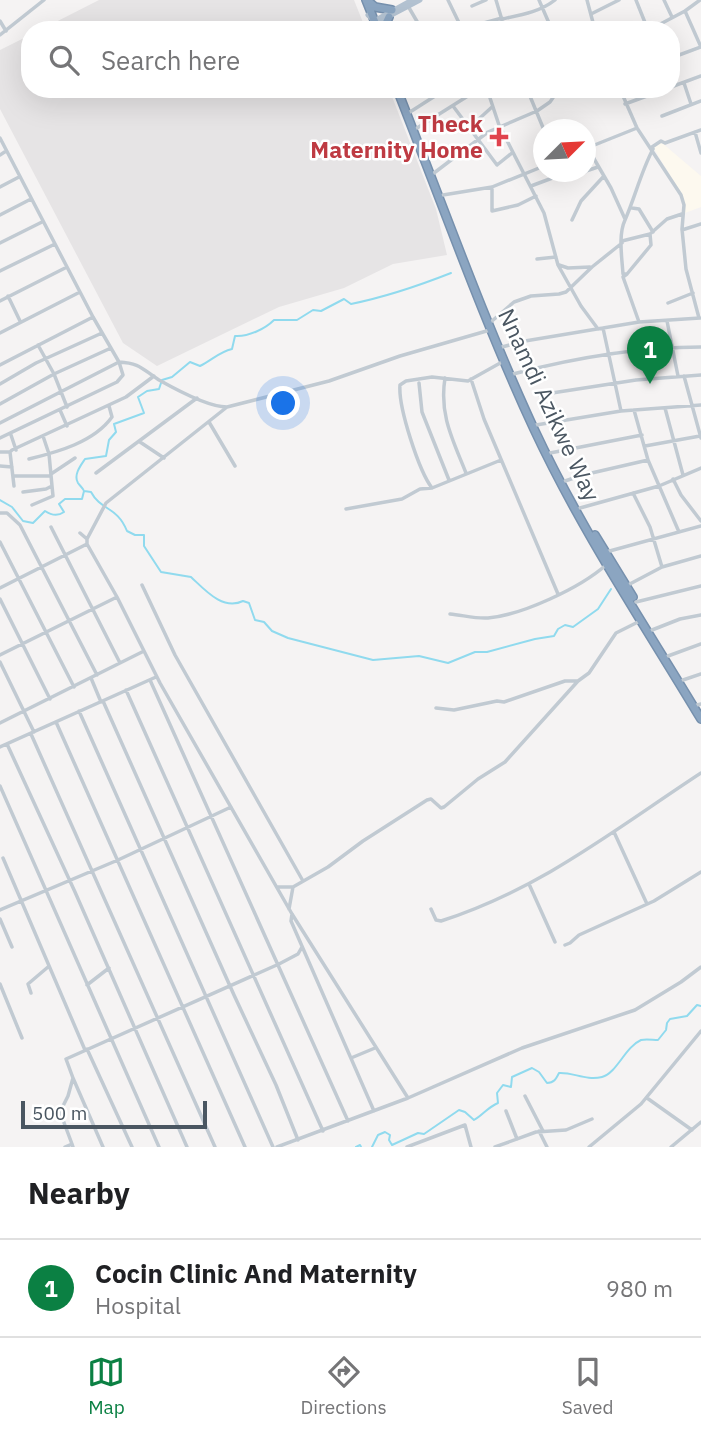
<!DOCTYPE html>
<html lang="en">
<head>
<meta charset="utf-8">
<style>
  body { margin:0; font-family:"IBM Plex Sans",sans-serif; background:#f2f2f2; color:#202124 }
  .compass { position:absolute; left:533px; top:119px; width:63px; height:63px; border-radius:50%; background:#fff; box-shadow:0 7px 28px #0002; rotate:66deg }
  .scale { position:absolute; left:21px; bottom:18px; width:186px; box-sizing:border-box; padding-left:7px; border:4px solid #4a5661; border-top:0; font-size:19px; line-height:24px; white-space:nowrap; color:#4a5661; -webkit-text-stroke:5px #fff; paint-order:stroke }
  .you { position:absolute; left:284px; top:404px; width:24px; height:24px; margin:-18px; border:5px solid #fff; border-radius:50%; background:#1a73e8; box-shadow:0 0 0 10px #1a73e833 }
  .badge { display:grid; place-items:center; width:46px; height:46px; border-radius:50%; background:#0b8043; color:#fff; font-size:23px; font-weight:700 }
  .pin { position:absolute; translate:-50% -58px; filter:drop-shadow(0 2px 4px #0008) }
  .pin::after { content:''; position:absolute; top:37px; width:24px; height:21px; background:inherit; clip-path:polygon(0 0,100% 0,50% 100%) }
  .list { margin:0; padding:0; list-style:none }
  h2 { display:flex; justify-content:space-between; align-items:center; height:91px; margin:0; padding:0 28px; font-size:30px }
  h2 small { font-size:23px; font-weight:400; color:#757577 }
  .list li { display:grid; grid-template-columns:46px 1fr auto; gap:21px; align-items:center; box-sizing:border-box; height:98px; padding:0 28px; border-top:2px solid #e0e0e0 }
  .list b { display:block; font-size:26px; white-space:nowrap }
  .list p { margin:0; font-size:23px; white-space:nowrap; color:#757577 }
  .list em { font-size:23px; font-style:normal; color:#757577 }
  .icon { flex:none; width:38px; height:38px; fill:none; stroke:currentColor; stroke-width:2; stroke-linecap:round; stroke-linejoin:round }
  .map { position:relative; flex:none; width:701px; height:1147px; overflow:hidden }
  .search { position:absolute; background:#fff; box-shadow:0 7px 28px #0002; left:21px; right:21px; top:21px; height:77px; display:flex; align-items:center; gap:18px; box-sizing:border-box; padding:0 24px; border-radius:28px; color:#757577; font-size:26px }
  .sheet { height:189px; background:#fff }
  nav { display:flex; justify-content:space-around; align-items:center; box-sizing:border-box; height:98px; border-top:2px solid #e0e0e0; background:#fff; font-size:19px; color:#757577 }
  nav a { display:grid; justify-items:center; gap:4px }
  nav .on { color:#0b8043 }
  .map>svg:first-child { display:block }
  .commercial { fill:#fdf9ef }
  .education { fill:#e6e4e5 }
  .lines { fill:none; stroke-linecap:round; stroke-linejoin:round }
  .stream { stroke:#90daee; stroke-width:2 }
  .highway-casing { stroke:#7690ad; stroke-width:10 }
  .minor { stroke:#c1cad2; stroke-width:3.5 }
  .major { stroke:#b3c2d1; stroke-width:5 }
  .highway { stroke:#8ba5c1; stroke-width:7 }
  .health-dot { fill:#e0444e; stroke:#fff; stroke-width:2.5 }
  .labels { text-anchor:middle; stroke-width:5; stroke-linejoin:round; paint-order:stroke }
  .health-label { font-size:23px; font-weight:bold; fill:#be3a42; stroke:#fff; text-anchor:end }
  .street-label { font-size:23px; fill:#4a5661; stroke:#fff }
</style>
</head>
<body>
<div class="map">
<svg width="701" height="1147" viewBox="0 0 701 1147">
  <rect width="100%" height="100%" fill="#f5f3f3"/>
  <path class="commercial" d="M 661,142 L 701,176 L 701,207 L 685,213 L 683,197 L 653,147 Z"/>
  <path class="education" d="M 99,0 L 354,0 L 366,30 L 40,30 Z
    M 30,35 L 30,89 L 389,89 L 436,209 L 447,255 L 393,264 L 344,288 L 279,307 L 157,366 L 123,343 L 0,109 L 0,50 Z"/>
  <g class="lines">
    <path class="stream" d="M 84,491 L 91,492 C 101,511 117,506 127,531 L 135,535 L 144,535 L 144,546 L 161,572 L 191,577 C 205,590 223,611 243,601 L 249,603 L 255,620 L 264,622 L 272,631 L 288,638 L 373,660 L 419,656 L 448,663 L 475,652 L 487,652 L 535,639 L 554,636 L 558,629 L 565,625 L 573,627 L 598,609 L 611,589
      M 0,500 L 12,507 L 23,521 L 33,523 L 45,511 C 51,515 57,517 64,512 L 59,504 L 65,499 L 82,499 L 84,491 C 83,488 80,486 78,483 C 73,475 81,465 85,459 L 106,456 L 109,440 L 116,432 L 114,424 L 144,413 L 138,397 L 147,391 L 159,389 L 162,380 L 172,377 L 190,362 L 200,366 C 212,360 219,352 232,349 L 235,336 C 248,337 265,329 274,320 L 297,320 L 313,310 L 321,311 L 344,299 L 351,304 C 385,297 418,286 451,273
      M 356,1147 L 360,1145 L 361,1147
      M 372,1147 L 378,1135 L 385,1132 L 390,1135 L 389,1140 L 392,1145 L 418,1133 L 424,1134 L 459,1110 L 465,1112 L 474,1120 C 483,1115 488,1107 498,1103 L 497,1093 L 503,1085 L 511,1087 L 512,1077 L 532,1068 L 539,1072 L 547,1083 C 554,1083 556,1079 559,1073 C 573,1072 586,1081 602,1077 C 617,1073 625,1047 641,1040 C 646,1039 653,1040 658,1040 L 666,1030 L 667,1023 L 670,1019 L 687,1016 L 697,1005 L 701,1006"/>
    <defs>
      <path id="highway" d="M 366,0 L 378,30
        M 368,1 L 375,7 L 392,10
        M 383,30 L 389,17
        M 397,89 C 442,203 483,319 534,429 C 581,530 644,624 701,719
        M 595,535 L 633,597"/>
    </defs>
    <use href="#highway" class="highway-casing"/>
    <path class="minor" d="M 448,0 L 462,29 L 502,18
      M 496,0 L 505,30
      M 539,0 L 552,30
      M 587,0 L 595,30
      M 636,0 L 648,30
      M 664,0 L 672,17
      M 408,6 L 422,30
      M 472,6 L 486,0
      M 685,11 L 701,47
      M 591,14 L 619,0
      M 502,19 C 521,15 540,12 555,0
      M 0,21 L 6,31
      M 447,30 L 458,26
      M 649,30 L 685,11 L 700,0
      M 0,35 L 44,0
      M 671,45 L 676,56
      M 671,58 L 701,47
      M 684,83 L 691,104
      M 671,87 L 701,76
      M 459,89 L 465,98
      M 487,89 L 499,125 L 544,213 L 558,265 L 581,306 L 598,329
      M 527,89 L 544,130
      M 620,89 L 637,128 L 681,195 L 684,205 L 682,229 L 686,269 L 699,318
      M 404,96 L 415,89
      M 625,104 L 666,89
      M 453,106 L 497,165 L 512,153
      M 410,112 L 446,89
      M 662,116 L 701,101
      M 417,128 L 479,89
      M 469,128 L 492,107
      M 695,132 L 701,153
      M 0,138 L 93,317 L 119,362 L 123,375 L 117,382 L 0,438
      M 586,145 L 611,188 L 625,219
      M 652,147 L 661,141 L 665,143 L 701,130
      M 587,148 L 637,128
      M 0,155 L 6,151
      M 586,171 L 598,167
      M 434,173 L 488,132 L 537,111 L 550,102 L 559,89
      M 531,186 L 555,177 L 585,172
      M 0,187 L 19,177
      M 492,187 L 492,211 L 518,205 L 536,196
      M 443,195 L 492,187 L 544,166
      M 632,208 L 639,209 L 653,232
      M 0,215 L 31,199
      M 572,220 L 581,201 L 604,176
      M 682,230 L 701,224
      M 622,241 L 650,234 L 667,219 L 682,214
      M 0,243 L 42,222
      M 537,259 L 556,257
      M 559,265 L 568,268 L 590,267
      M 0,271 L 55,244
      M 627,274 L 651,245 L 650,234
      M 8,296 L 20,321
      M 0,301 L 67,267
      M 668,303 L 693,293
      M 492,321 L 514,302 L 531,296 L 559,294 L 566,292 L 592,267 L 622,243
      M 667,321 L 678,376
      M 639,322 L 623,277 L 627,274 L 623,274 C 622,258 618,235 625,220 C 635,197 641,172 653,149
      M 603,328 L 621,411
      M 0,333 L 80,292
      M 38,345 L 54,374 L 67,407
      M 502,347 L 525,341 L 639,322 L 700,318
      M 0,365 L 93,317
      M 513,374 C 574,358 638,347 701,347
      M 684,376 L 701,438
      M 445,378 C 439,415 453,440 466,473
      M 471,379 L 484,419 L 558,594
      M 419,383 L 422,412 L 449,480
      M 0,384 L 36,363 L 102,333
      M 539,395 L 636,380 L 701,375
      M 0,404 L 54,374 L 111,348
      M 665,408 L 683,475
      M 60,410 L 67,426
      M 634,410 L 648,460 L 679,532
      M 209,422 L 235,466
      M 0,423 L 119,362 C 140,363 142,369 159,380 C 175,389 209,407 227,407
      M 536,425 L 621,411 L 701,405
      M 11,435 L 16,450
      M 140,442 L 164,458
      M 645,446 L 700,436
      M 0,452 L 10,452
      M 550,453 L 642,435
      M 29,459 C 58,452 94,442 112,417 L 109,406
      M 0,466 L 12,467
      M 96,473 L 197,398
      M 51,474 L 75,458
      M 13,476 L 51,476
      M 673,479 L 681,495 L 701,521
      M 565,481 L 583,475 L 648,460
      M 14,486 L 10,452 L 12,450 L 126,397 L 154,376
      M 432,488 C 419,471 398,407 400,385 L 406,381 L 432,377 L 468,381 L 502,362
      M 23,492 L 46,489 L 52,486 L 49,454 L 43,436
      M 633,493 L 650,527 L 662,567
      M 32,505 L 53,496 L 52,486
      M 580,508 L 659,486 L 701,468
      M 346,509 L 402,499 L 420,489 L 432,488 L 501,460
      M 0,513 L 7,513 L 20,525 L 97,675
      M 51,527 L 120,663
      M 80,533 L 87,539
      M 0,542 L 74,687
      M 606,552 L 701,526
      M 142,585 L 175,655 L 303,881
      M 626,586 L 662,567 L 701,556
      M 0,588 L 87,544
      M 0,599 L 50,699
      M 636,602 L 701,586
      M 450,614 C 462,615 476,619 488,618 C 522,615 580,588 606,565
      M 652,630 L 680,619 L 701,615
      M 0,655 L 117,597
      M 668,656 L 701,644
      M 0,662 L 34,732
      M 91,678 L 101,702
      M 150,680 L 348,1121
      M 683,680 L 701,674
      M 126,690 L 323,1131
      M 103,701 L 234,995 L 276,1085 L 298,1140
      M 697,705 L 701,704
      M 436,708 L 454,710 L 497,701 L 504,702 L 565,681 L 578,681
      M 79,711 L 273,1147
      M 56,722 L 245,1147
      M 0,723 L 144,651
      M 31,734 L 215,1147
      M 7,744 L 75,892 L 187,1147
      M 0,747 L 156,677
      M 0,786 L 159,1147
      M 614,832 L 647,904
      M 3,858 L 85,1050
      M 529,884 L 555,942
      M 277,887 L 293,887 L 328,867 L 363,841 L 427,800 L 431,799 L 441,808 L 444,807 L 478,779 L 505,762 L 578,681 L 589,673 L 616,633 L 640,621
      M 289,909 L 293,887
      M 431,909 L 436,920 L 441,921 C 541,889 614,830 701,773
      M 0,910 L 118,860 L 231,807
      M 292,914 L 291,921 L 374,1111
      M 0,919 L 12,947
      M 565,945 L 570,943 L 579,935 L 654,901 L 701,872
      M 0,984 L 22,1038
      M 87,985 L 109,968
      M 31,993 L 28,984 L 48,967
      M 87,1049 L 132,1147
      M 351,1058 L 375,1048
      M 73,1078 L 103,1147
      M 525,1096 L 543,1131
      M 408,1098 L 292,914 L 160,683 L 117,597 L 87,544 L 87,539 L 106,503 L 227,407 L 329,381 L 400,356 L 490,330
      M 647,1098 L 692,1130
      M 506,1111 L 517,1139
      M 539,1131 L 547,1147
      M 72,1144 L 60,1112 L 68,1096 L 73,1078 L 66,1059 L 279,964 L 298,954 L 302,947
      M 65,1147 L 72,1144 L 73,1147
      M 277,1147 L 408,1098 L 522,1048 L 635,1010 L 681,982 L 701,967
      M 407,1147 L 465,1125 L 471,1147
      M 495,1147 L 536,1132 L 566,1130 L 592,1119
      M 589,1147 L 641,1104 L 701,1031
      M 671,1147 L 701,1122"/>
    <path class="major" d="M 368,15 L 375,21 L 380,21 L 420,0
      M 376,20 L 412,0"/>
    <use href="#highway" class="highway"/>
  </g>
  <path class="health-dot" d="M495.5 126.5h7v7h7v7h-7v7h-7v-7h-7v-7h7z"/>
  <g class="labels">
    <g class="health-label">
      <text x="483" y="132">Theck<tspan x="483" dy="26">Maternity Home</tspan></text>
    </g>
    <g class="street-label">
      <text transform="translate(549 405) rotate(65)" y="8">Nnamdi Azikwe Way</text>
    </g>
  </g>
</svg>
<svg class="compass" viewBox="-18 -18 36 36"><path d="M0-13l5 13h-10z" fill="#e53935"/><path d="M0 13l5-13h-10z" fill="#757577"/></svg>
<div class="scale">500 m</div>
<div class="you"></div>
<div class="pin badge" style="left:650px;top:384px">1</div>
<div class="search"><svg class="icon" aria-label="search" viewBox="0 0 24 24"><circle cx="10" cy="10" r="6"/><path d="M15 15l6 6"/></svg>Search here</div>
</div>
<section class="sheet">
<h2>Nearby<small></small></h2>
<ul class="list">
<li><span class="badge">1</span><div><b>Cocin Clinic And Maternity</b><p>Hospital</p></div><em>980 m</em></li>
</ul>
</section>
<nav>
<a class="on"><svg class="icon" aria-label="map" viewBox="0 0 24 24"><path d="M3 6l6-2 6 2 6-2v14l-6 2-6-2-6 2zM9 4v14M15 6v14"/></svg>Map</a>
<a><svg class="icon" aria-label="directions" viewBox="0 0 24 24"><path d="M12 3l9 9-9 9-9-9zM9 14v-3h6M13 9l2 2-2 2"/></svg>Directions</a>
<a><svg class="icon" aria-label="saved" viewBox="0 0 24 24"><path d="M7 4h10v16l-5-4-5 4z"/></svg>Saved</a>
</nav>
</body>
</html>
